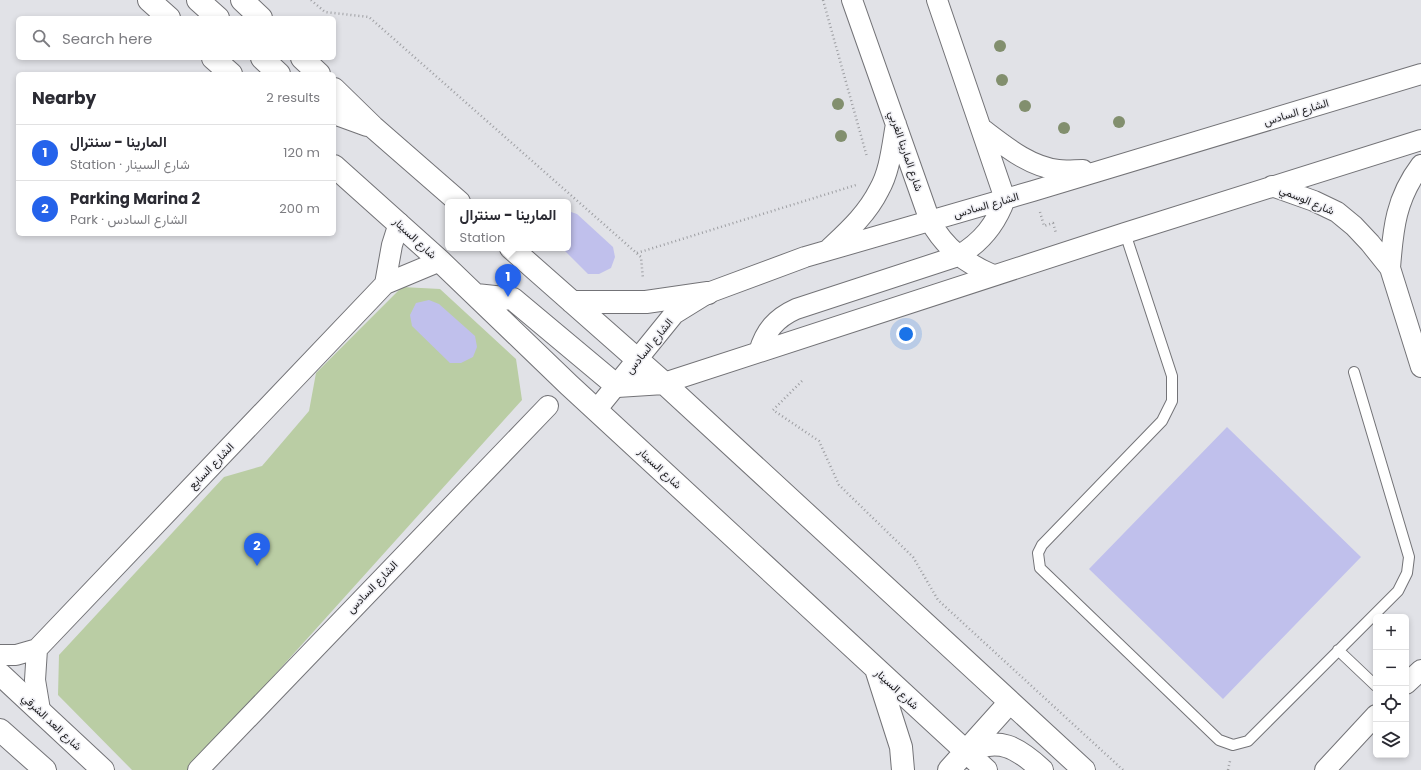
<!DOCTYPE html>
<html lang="en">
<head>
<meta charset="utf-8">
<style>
  body { margin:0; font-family:Poppins,Vazirmatn,sans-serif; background:#f2f2f3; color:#2b2b33 }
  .controls { position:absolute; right:12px; bottom:12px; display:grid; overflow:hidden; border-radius:6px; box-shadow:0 2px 6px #0003 }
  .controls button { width:36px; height:36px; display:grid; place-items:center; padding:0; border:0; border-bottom:1px solid #e1e1e2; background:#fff; color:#2b2b33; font:20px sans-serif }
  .you { position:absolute; left:906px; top:334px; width:14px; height:14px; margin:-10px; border:3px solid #fff; border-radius:50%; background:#1a73e8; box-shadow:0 0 0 6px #1a73e833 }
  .badge { display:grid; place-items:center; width:26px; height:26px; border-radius:50%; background:#2563eb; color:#fff; font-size:13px; font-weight:700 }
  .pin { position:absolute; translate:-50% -33px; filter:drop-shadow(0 1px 2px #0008) }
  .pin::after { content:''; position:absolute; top:21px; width:14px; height:12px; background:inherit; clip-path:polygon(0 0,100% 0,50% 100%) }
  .popup { position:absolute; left:445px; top:199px; width:126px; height:52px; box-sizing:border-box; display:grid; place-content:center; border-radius:6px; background:#fff; filter:drop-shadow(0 1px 3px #0005); font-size:13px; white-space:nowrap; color:#7c7c81 }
  .popup b { font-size:15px; color:#2b2b33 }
  .popup::after { content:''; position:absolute; left:50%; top:100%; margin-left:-8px; border:8px solid transparent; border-top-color:#fff }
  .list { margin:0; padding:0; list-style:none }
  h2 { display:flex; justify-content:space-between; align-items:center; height:52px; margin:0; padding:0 16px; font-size:17px }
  h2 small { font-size:13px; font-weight:400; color:#7c7c81 }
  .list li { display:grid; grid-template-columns:26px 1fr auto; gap:12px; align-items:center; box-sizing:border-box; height:56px; padding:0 16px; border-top:1px solid #e1e1e2 }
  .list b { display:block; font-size:15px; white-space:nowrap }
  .list p { margin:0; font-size:13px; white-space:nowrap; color:#7c7c81 }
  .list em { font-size:13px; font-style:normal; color:#7c7c81 }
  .icon { flex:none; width:22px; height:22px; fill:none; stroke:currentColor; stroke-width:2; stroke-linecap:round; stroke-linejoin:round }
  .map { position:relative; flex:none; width:1421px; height:770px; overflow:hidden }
  .search { position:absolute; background:#fff; box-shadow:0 2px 6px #0003; left:16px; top:16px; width:320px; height:44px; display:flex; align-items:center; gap:10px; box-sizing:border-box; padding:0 14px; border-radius:6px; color:#7c7c81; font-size:15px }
  .panel { position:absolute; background:#fff; box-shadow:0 2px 6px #0003; left:16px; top:72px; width:320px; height:164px; border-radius:6px }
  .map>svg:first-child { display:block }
  .green { fill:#bacda4 }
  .building { fill:#c0c0ec }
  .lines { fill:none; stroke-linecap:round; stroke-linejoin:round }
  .service-casing { stroke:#737377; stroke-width:12 }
  .minor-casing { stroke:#737377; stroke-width:22 }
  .tertiary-casing { stroke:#737377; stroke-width:24 }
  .path { stroke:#9d9ea2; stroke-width:2.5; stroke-dasharray:1 3; stroke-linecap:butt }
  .service { stroke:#fff; stroke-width:10 }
  .minor { stroke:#fff; stroke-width:20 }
  .tertiary { stroke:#fff; stroke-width:22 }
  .tree { fill:#828f6e }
  .labels { text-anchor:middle; stroke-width:3; stroke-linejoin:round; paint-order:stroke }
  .street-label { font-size:11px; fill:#212123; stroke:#efeff4 }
</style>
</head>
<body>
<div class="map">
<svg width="1421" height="770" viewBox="0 0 1421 770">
  <rect width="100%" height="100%" fill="#e1e2e7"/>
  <path class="green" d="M 402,287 L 440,289 L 516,359 L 522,400 L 189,770 L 132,770 L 58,695 L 59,655 L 224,477 L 262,466 L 309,411 L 316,373 Z"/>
  <path class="building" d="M 568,211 L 577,214 L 613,247 L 615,257 L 611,268 L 599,274 L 588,274 L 562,248 L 568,248 Z
    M 429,300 L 439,304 L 475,336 L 477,347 L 473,357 L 461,363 L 450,363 L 412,326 L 410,315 L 416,303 Z
    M 1227,427 L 1361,557 L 1223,699 L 1089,569 Z"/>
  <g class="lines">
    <defs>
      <path id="service" d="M 1125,233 L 1172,376 L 1172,401 L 1162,421 L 1042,545 L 1038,553 L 1040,568 L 1219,740 L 1233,745 L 1248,741 L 1398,591 L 1407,573 L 1409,557 L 1354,372
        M 1338,650 L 1376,686"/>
      <path id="minor" d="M 852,0 L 930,221 C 945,248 965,263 993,275
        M 937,0 L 1005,199
        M 981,128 C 1005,146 1028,166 1058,170 C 1066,171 1075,170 1083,170
        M 1272,186 L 1314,201 L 1337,212 L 1354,226 L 1370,243 L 1390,268 L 1421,367
        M 829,249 C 848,231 867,214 879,190 C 890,171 892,146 896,124
        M 1390,268 C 1393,228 1396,198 1421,165
        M 385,284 L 392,245 L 399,223
        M 759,352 C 765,331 776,318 796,309 L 958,256 C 982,242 996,224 1005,199
        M 664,383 L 1125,233 L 1421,140
        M 597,409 L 674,314 L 708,293 L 805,257 L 1033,191 L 1421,74
        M 37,649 L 35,680 L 40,710
        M 0,655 L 16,655 L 37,649 L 385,284 L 440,261
        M 1406,684 L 1421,670
        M 198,770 L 548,406
        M 1325,770 L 1376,715"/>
      <path id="tertiary" d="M 149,0 L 169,18
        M 198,0 L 218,18
        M 242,0 L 261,18
        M 213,58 L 231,74
        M 262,58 L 279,74
        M 302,58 L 319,74
        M 334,89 L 373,127 L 459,202
        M 334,113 L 367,125
        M 334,166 L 440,261 L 569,385 L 986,770
        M 511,248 L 664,383 L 1084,770
        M 476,295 L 513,299 L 617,386 L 664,383
        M 572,302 L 646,302 L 708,293
        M 877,672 L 901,747 L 903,770
        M 0,674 L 103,770
        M 0,730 L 45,770
        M 966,752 C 999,736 1017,747 1042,770
        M 949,770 L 1010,702"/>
    </defs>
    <use href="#service" class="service-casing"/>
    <use href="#minor" class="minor-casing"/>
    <use href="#tertiary" class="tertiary-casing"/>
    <path class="path" d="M 311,0 L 325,12 L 369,17 L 641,257 L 643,279
      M 823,0 L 867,157
      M 1040,212 L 1044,226 L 1053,223 L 1056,233
      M 637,253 L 856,185
      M 802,381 L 773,410 L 819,441 L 839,485 L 913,557 L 938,600 L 1123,770
      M 1228,770 L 1230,761"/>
    <use href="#service" class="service"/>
    <use href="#minor" class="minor"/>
    <use href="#tertiary" class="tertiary"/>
  </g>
  <g class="tree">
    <circle cx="1000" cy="46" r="6"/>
    <circle cx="1002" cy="80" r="6"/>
    <circle cx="838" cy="104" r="6"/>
    <circle cx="1025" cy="106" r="6"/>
    <circle cx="1119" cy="122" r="6"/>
    <circle cx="1064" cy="128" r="6"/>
    <circle cx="841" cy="136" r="6"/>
  </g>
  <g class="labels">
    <g class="street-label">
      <text transform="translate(1296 112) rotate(-17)" y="4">الشارع السادس</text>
      <text transform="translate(906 151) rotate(71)" y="4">شارع المارينا الغربي</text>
      <text transform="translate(1307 200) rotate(23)" y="4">شارع الوسمي</text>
      <text transform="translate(986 205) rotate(-16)" y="4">الشارع السادس</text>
      <text transform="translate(415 238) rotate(43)" y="4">شارع السينار</text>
      <text transform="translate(649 346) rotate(-51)" y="4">الشارع السادس</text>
      <text transform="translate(211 466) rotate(-46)" y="4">الشارع السابع</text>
      <text transform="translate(660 468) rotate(43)" y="4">شارع السينار</text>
      <text transform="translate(372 587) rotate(-46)" y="4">الشارع السادس</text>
      <text transform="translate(897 689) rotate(42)" y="4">شارع السينار</text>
      <text transform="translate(52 722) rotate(43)" y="4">شارع العد الشرقي</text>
    </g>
  </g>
</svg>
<div class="controls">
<button>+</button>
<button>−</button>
<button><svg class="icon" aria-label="locate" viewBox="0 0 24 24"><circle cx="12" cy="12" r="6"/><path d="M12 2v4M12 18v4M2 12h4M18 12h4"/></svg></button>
<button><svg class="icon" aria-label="layers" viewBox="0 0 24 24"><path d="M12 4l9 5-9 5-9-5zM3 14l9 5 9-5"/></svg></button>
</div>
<div class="you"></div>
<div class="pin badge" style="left:508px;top:297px">1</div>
<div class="popup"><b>المارينا - سنترال</b>Station</div>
<div class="pin badge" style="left:257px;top:566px">2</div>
<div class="search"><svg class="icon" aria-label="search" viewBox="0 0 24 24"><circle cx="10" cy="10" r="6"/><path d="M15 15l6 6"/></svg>Search here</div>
<section class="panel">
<h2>Nearby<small>2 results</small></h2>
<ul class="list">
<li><span class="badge">1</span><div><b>المارينا - سنترال</b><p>Station · شارع السينار</p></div><em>120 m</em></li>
<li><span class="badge">2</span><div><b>Parking Marina 2</b><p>Park · الشارع السادس</p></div><em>200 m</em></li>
</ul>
</section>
</div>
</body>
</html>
